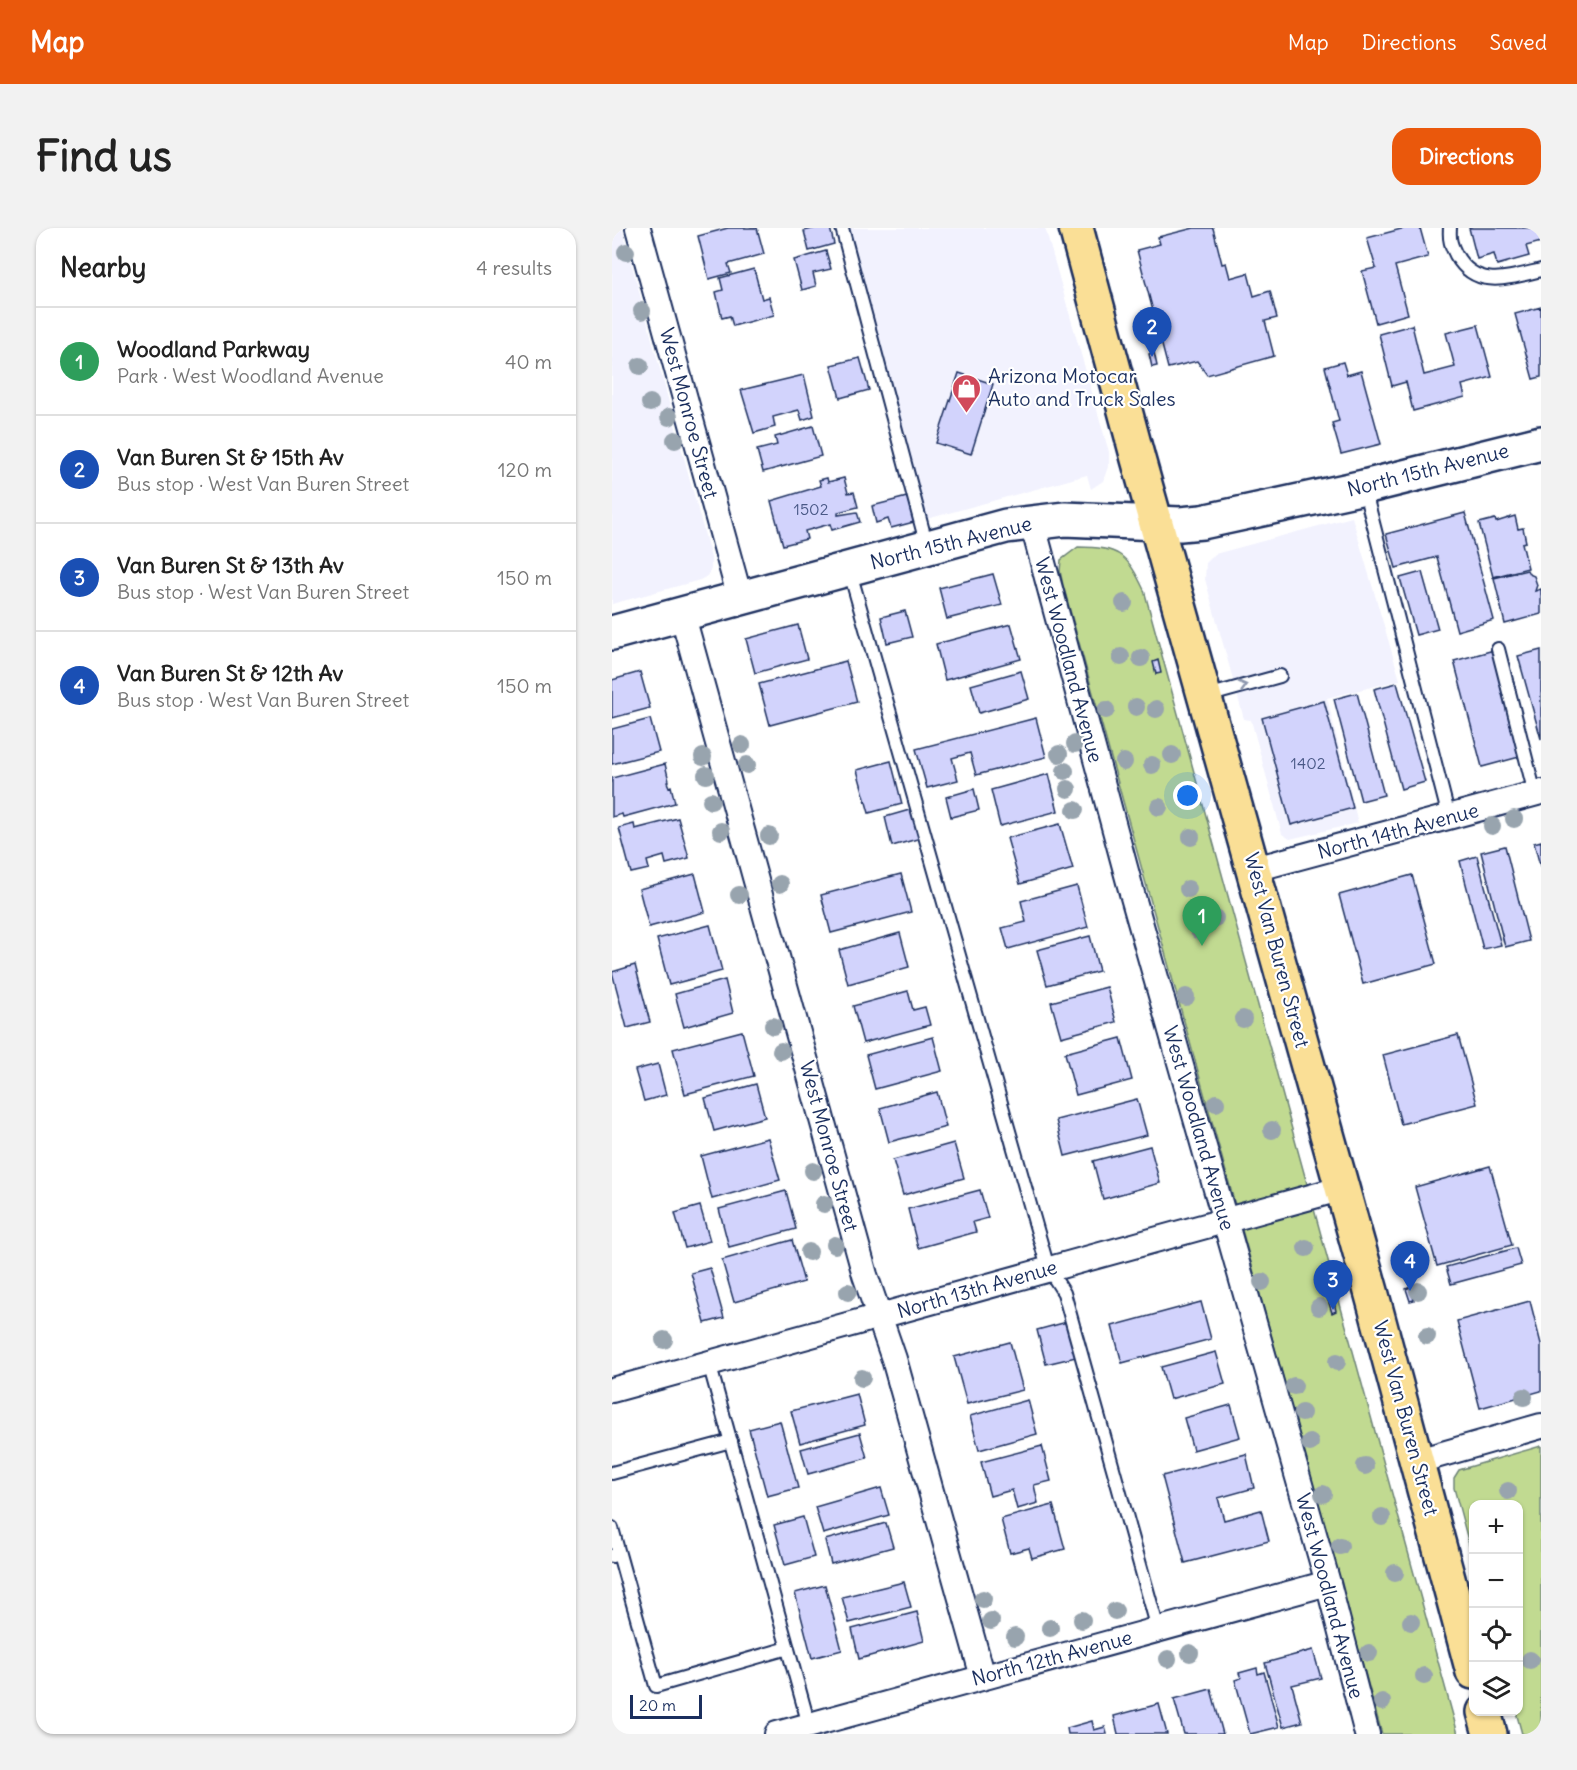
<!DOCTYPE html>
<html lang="en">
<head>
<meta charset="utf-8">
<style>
  body { margin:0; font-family:Delius,sans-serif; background:#f2f2f2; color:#222 }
  .controls { position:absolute; right:18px; bottom:18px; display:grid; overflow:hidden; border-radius:12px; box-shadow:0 2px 4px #0004 }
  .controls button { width:54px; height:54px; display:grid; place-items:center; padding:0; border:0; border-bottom:2px solid #e0e0e0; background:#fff; color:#222; font:30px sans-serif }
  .scale { position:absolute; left:18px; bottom:15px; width:72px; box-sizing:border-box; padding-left:6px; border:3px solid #1b2f5e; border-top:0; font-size:16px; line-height:21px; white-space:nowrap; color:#1b2f5e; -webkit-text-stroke:4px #fff; paint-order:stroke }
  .you { position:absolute; left:576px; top:568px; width:21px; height:21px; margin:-15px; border:4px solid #fff; border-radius:50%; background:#1a73e8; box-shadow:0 0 0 9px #1a73e833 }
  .badge { display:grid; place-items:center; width:39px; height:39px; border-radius:50%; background:#ea580c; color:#fff; font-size:20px; font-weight:700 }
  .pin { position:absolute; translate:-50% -50px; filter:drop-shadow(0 2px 3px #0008) }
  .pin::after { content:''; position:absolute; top:32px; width:21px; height:18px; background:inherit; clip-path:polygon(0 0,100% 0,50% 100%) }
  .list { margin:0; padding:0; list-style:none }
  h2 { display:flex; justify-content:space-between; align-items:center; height:78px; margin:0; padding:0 24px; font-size:26px }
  h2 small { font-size:20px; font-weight:400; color:#767676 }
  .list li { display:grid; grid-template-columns:39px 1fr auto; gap:18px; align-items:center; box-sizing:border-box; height:108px; padding:0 24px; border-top:2px solid #e0e0e0 }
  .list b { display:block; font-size:22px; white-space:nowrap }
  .list p { margin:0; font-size:20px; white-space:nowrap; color:#767676 }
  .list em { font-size:20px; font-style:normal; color:#767676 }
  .icon { flex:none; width:33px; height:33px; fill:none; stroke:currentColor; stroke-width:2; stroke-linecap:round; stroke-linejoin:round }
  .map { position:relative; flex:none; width:929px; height:1506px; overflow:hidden; border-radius:18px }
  header { display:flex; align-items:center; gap:36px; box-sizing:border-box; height:84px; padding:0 30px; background:#ea580c; color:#fff }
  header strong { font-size:28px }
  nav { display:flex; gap:33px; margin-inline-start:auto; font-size:21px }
  .intro { display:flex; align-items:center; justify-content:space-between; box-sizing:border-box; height:144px; padding:0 36px }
  h1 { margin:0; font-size:42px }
  .button { padding:15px 27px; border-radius:18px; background:#ea580c; color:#fff; font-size:21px; font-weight:700 }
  main { display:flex; gap:36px; padding:0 36px }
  aside { flex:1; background:#fff; border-radius:18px; box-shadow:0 2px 4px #0004 }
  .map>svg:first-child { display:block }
  .built { fill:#f2f2fe }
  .green { fill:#c1da91; stroke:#6e8478; stroke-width:1.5 }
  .building { fill:#d2d3fc; stroke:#1b2f5e; stroke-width:1.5 }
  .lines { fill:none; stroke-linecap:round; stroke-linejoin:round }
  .lane-casing { stroke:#1b2f5e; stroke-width:16 }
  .street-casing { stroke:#1b2f5e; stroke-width:28 }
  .secondary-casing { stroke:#1b2f5e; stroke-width:38 }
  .primary-casing { stroke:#1b2f5e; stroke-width:38 }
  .lane { stroke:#fff; stroke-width:12 }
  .street { stroke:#fff; stroke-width:24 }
  .secondary { stroke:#fff; stroke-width:33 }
  .primary { stroke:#fadf96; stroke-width:33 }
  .tree { fill:#98a4ae }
  .oneway { stroke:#8d97ae }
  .labels { text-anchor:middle; stroke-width:4.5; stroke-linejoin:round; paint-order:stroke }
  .number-label { font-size:16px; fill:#495886 }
  .poi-label { font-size:20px; fill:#1b2f5e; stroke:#fff; text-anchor:start }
  .street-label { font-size:20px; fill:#1b2f5e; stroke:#fff }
</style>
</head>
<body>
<header>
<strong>Map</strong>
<nav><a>Map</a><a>Directions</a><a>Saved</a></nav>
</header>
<div class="intro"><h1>Find us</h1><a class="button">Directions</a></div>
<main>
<aside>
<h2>Nearby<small>4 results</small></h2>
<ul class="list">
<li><span class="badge" style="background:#2e9e5b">1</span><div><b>Woodland Parkway</b><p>Park · West Woodland Avenue</p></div><em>40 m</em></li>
<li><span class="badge" style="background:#1a4fb4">2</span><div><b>Van Buren St &amp; 15th Av</b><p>Bus stop · West Van Buren Street</p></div><em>120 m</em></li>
<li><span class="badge" style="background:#1a4fb4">3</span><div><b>Van Buren St &amp; 13th Av</b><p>Bus stop · West Van Buren Street</p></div><em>150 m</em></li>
<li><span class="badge" style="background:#1a4fb4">4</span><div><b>Van Buren St &amp; 12th Av</b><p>Bus stop · West Van Buren Street</p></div><em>150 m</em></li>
</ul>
</aside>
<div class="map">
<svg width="929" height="1506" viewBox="0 0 929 1506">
  <rect width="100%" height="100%" fill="#fff"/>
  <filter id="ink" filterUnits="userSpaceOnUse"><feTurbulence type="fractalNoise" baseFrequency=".0167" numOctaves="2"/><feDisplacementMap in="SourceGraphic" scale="12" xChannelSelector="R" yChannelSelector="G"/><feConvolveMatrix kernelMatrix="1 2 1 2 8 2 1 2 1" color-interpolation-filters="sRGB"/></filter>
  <g filter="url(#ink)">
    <path class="built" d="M 0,0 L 10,0 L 99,330 L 99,341 L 95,348 L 88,352 L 0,376 Z
      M 223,0 L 433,0 L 497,224 L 497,236 L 491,253 L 479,261 L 475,247 L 304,294 Z
      M 740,289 L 788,452 L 715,470 L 746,595 L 678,611 L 670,606 L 639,492 L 632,491 L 593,351 L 594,335 L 603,326 Z"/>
    <path class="green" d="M 466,319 C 507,319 515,326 532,362 L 846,1506 L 770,1506 L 451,357 L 448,343 L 449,332 Z
      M 929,1218 L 929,1506 L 910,1506 L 904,1484 L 906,1484 L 906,1276 L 861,1276 L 861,1331 L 842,1260 L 842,1250 L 847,1242 Z"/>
    <path class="building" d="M 116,0 L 145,0 L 152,26 L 116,36 L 119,45 L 97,51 L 86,8 Z
      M 204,0 L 218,0 L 222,16 L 197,23 L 192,3 Z
      M 582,0 L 601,0 L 610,36 L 614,35 L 618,50 L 636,45 L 642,68 L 658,63 L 665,90 L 653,93 L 662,128 L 595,147 L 585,133 L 556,140 L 525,22 L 548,16 L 546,9 Z
      M 793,0 L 808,0 L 816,29 L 783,38 L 796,86 L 764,95 L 750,43 L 764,40 L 755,10 Z
      M 857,0 L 929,0 L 929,14 L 914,18 L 917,28 L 885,37 L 882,26 L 865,31 Z
      M 214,23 L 219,41 L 201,45 L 204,58 L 190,62 L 182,32 Z
      M 142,41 L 150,71 L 157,69 L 162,87 L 121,98 L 118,88 L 110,90 L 104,64 L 111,62 L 108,50 Z
      M 929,79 L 929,149 L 921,151 L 903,86 Z
      M 800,97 L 812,147 L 843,139 L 834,105 L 866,97 L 880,149 L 850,157 L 853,169 L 801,183 L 794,154 L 780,158 L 767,106 Z
      M 542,124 L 545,138 L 540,139 L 537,126 Z
      M 248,130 L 257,162 L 228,170 L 219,137 Z
      M 731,134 L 735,147 L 749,143 L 769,216 L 729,226 L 720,195 L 727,193 L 713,139 Z
      M 347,145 L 381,156 L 359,226 L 324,215 Z
      M 192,147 L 202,188 L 190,192 L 187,182 L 161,189 L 163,199 L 142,205 L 129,162 Z
      M 201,198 L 209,228 L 151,244 L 145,222 L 165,217 L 163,209 Z
      M 215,250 L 216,254 L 232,250 L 236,265 L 242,264 L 246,279 L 226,284 L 226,287 L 245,284 L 248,294 L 220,302 L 218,296 L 193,303 L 195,311 L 171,317 L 159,273 L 209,258 L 207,252 Z
      M 295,269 L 302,294 L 279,300 L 276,291 L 264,295 L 260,278 Z
      M 853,285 L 882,392 L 845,403 L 825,329 L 784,340 L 774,306 Z
      M 903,288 L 906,301 L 911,300 L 914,314 L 910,315 L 916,340 L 881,349 L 867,295 L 883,291 L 884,294 Z
      M 915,342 L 917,346 L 922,348 L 925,357 L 923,363 L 929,361 L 929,386 L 893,396 L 882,350 Z
      M 810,344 L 826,401 L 804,407 L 788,350 Z
      M 381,346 L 390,377 L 335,391 L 327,360 Z
      M 293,383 L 300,409 L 275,415 L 269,389 Z
      M 399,396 L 409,431 L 333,452 L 324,416 Z
      M 186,397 L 195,431 L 143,445 L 134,411 Z
      M 882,422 L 911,528 L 870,539 L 842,433 Z
      M 929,422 L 929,511 L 906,428 Z
      M 546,432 L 549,445 L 544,446 L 541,434 Z
      M 234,433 L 245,474 L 158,497 L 147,456 Z
      M 409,443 L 417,471 L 367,485 L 359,457 Z
      M 28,444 L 38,480 L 0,490 L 0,452 Z
      M 785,455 L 813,554 L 789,561 L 762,461 Z
      M 745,465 L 772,567 L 749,573 L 722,471 Z
      M 712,473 L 741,580 L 679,597 L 650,490 Z
      M 424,490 L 434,529 L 364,547 L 358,525 L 340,530 L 346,552 L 315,560 L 304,521 Z
      M 38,491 L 47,524 L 0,536 L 0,501 Z
      M 279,533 L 290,576 L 257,585 L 245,542 Z
      M 53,536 L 57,553 L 55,554 L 57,559 L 59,558 L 63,575 L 11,589 L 10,586 L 0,589 L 0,550 Z
      M 437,546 L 446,583 L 388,598 L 379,562 Z
      M 362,561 L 367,582 L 339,589 L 334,569 Z
      M 301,581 L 309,610 L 280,618 L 273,589 Z
      M 66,590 L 77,630 L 54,636 L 52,628 L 35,633 L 37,641 L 19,645 L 7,600 L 22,596 L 23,601 Z
      M 448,596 L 461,641 L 408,656 L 395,610 Z
      M 929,613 L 929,641 L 922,615 Z
      M 893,618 L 917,713 L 893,719 L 869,624 Z
      M 865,628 L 889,717 L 871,721 L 848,633 Z
      M 83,646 L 93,684 L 37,699 L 27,661 Z
      M 289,646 L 299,684 L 219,705 L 209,667 Z
      M 800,647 L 824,736 L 751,756 L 727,667 Z
      M 465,658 L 476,699 L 396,721 L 390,700 L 414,694 L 409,673 Z
      M 98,697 L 110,743 L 57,757 L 45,711 Z
      M 288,705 L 297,739 L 236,756 L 227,722 Z
      M 478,708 L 487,743 L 435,757 L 425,722 Z
      M 23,737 L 38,794 L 15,800 L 0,744 Z
      M 113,752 L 121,785 L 72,799 L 63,766 Z
      M 495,759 L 504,794 L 449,809 L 439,774 Z
      M 296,763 L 301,782 L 313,779 L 318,797 L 251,815 L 241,778 Z
      M 130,803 L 142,848 L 73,866 L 61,821 Z
      M 846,807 L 865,876 L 789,896 L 771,827 Z
      M 321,809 L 330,843 L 263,861 L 254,827 Z
      M 509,810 L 520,852 L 464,867 L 453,825 Z
      M 46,836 L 54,867 L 32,873 L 23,842 Z
      M 144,856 L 153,889 L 102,903 L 93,870 Z
      M 325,864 L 334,899 L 277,914 L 268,880 Z
      M 525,871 L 535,907 L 453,928 L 444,892 Z
      M 156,910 L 168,952 L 100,971 L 89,928 Z
      M 342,915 L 352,950 L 291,967 L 281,932 Z
      M 538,918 L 548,955 L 491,971 L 481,933 Z
      M 878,938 L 900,1017 L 825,1038 L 803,959 Z
      M 368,962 L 376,990 L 361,994 L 364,1004 L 306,1020 L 296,981 Z
      M 174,963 L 184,1001 L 117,1019 L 107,981 Z
      M 88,978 L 98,1013 L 73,1020 L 63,985 Z
      M 180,1012 L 192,1054 L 122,1074 L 110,1032 Z
      M 904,1020 L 909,1037 L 839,1056 L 834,1039 Z
      M 98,1040 L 112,1090 L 93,1095 L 79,1045 Z
      M 798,1059 L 802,1072 L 798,1073 L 794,1061 Z
      M 721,1070 L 724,1083 L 720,1085 L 716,1072 Z
      M 918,1073 L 929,1116 L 929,1163 L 868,1180 L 845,1093 Z
      M 589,1074 L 599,1111 L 510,1135 L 500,1098 Z
      M 455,1094 L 464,1129 L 434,1136 L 425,1102 Z
      M 398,1114 L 411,1162 L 355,1176 L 342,1129 Z
      M 604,1124 L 613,1156 L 558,1171 L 549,1139 Z
      M 245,1166 L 253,1197 L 188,1215 L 179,1183 Z
      M 416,1172 L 425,1206 L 367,1222 L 358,1188 Z
      M 619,1177 L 628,1209 L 581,1222 L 572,1190 Z
      M 168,1193 L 186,1260 L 155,1268 L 137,1201 Z
      M 248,1205 L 255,1230 L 196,1246 L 189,1221 Z
      M 430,1218 L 439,1253 L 422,1257 L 426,1275 L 405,1281 L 400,1262 L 378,1268 L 369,1234 Z
      M 634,1226 L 642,1260 L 606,1270 L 612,1292 L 649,1282 L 657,1313 L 573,1335 L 550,1248 Z
      M 269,1260 L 277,1287 L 211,1306 L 203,1279 Z
      M 441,1277 L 453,1321 L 420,1330 L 417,1320 L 398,1325 L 389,1291 Z
      M 191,1289 L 202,1329 L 173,1337 L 162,1297 Z
      M 274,1295 L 281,1319 L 219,1336 L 213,1312 Z
      M 292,1354 L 299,1379 L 237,1395 L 230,1369 Z
      M 213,1357 L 230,1422 L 200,1430 L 183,1365 Z
      M 305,1384 L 312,1413 L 247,1431 L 240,1401 Z
      M 701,1422 L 709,1450 L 680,1457 L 690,1494 L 671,1499 L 653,1435 Z
      M 645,1440 L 646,1446 L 652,1444 L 667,1499 L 638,1506 L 623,1452 L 629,1450 L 627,1445 Z
      M 599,1461 L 611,1506 L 572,1506 L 562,1471 Z
      M 547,1476 L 555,1506 L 506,1506 L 502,1488 Z
      M 480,1493 L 482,1502 L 493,1499 L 495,1506 L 456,1506 L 455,1500 Z"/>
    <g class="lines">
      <defs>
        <path id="lane" d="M 230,0 L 315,318
          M 838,0 C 837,12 839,17 844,27 C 864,62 896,50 929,42
          M 752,260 L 837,589
          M 237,341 L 436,1040 L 452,1065 L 546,1401
          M 886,421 L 923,566
          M 595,468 L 668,448
          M 97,1135 L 197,1497
          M 0,1245 L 119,1213
          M 0,1300 L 7,1326
          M 0,1328 L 7,1326 L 44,1458 L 176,1420"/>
        <path id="street" d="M 26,0 L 128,370
          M 420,294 L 521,669 L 716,1355 L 755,1506
          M 70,385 L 253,1047 L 282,1131 L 371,1449
          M 643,641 L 929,564
          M 0,1162 L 731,960
          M 806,1233 L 929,1198
          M 165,1506 L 716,1355"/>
        <path id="secondary" d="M 0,405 L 394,298 L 453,291 L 568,296 L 590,294 L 752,259 L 929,215"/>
        <path id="primary" d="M 464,0 L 526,231 L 760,1067 L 861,1444
          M 872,1484 L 878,1506"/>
      </defs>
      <use href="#lane" class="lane-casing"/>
      <use href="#street" class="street-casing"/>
      <use href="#secondary" class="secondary-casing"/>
      <use href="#primary" class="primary-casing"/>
      <use href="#lane" class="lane"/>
      <use href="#street" class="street"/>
      <use href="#secondary" class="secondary"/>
      <use href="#primary" class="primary"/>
    </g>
    <g class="tree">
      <circle cx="14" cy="24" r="9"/>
      <circle cx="30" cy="83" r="9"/>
      <circle cx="28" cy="138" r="9"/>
      <circle cx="38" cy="175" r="9"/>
      <circle cx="57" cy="189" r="9"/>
      <circle cx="63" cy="212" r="9"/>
      <circle cx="512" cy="375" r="9"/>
      <circle cx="509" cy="429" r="9"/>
      <circle cx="529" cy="430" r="9"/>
      <circle cx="524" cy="479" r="9"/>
      <circle cx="544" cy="481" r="9"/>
      <circle cx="494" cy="482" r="9"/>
      <circle cx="463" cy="516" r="9"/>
      <circle cx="130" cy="517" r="9"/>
      <circle cx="447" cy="526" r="9"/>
      <circle cx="560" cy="527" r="9"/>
      <circle cx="91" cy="529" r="9"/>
      <circle cx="512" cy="534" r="9"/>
      <circle cx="135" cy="537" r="9"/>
      <circle cx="540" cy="537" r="9"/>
      <circle cx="453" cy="543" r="9"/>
      <circle cx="94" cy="547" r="9"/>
      <circle cx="456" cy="561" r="9"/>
      <circle cx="99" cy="573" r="9"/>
      <circle cx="547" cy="579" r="9"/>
      <circle cx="463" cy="582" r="9"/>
      <circle cx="902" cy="591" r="9"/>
      <circle cx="880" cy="598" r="9"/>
      <circle cx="109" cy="603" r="9"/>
      <circle cx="157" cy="608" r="9"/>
      <circle cx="579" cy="609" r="9"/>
      <circle cx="168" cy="656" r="9"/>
      <circle cx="576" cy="661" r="9"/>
      <circle cx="127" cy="667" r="9"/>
      <circle cx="603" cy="690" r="9"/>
      <circle cx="587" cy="703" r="9"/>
      <circle cx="574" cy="769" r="9"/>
      <circle cx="631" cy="791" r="9"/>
      <circle cx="161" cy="798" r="9"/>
      <circle cx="169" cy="823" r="9"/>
      <circle cx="604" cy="875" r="9"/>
      <circle cx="660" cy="902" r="9"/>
      <circle cx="201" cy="943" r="9"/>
      <circle cx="212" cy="976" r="9"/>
      <circle cx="223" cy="1017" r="9"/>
      <circle cx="694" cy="1020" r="9"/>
      <circle cx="197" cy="1024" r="9"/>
      <circle cx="650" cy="1054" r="9"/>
      <circle cx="806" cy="1063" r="9"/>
      <circle cx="236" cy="1064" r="9"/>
      <circle cx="707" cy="1079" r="9"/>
      <circle cx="815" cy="1108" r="9"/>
      <circle cx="52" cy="1112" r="9"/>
      <circle cx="725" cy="1134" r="9"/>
      <circle cx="250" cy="1150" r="9"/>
      <circle cx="682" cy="1158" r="9"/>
      <circle cx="912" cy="1169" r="9"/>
      <circle cx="690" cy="1185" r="9"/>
      <circle cx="698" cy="1215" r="9"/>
      <circle cx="753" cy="1238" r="9"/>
      <circle cx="896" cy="1263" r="9"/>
      <circle cx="711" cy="1266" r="9"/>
      <circle cx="770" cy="1289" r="9"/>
      <circle cx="728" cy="1318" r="9"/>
      <circle cx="783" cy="1345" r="9"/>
      <circle cx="371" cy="1371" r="9"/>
      <circle cx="503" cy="1383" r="9"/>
      <circle cx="470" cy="1392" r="9"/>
      <circle cx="379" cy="1393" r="9"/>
      <circle cx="799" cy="1394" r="9"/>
      <circle cx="438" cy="1400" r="9"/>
      <circle cx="403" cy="1409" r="9"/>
      <circle cx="578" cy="1425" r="9"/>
      <circle cx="757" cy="1425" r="9"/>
      <circle cx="556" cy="1431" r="9"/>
      <circle cx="918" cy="1432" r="9"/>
      <circle cx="812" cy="1448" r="9"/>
      <circle cx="770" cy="1474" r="9"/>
    </g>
    <defs><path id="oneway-chevron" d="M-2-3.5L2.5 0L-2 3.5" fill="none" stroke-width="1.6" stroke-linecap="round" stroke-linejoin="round" transform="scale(1.5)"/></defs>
    <use class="oneway" href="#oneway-chevron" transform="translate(631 458) rotate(-15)"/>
  </g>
  <defs>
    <symbol id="shop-pin" viewBox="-11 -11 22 30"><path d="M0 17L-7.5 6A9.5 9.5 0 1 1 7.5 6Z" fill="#d1495b" stroke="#fff"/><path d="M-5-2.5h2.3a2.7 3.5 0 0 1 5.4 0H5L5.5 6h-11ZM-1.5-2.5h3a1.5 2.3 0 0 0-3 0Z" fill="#fff"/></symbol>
  </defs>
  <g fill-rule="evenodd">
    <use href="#shop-pin" x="338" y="144" width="33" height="45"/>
  </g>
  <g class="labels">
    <g class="number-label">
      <text x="199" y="287">1502</text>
      <text x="696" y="541">1402</text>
    </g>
    <g class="poi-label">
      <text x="376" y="155">Arizona Motocar<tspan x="376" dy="23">Auto and Truck Sales</tspan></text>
    </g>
    <g class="street-label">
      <text transform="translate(77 185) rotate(75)" y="7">West Monroe Street</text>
      <text transform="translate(816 242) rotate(-14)" y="7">North 15th Avenue</text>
      <text transform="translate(339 315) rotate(-14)" y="7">North 15th Avenue</text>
      <text transform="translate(457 432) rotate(75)" y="7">West Woodland Avenue</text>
      <text transform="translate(786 603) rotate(-15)" y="7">North 14th Avenue</text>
      <text transform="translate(665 722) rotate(75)" y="7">West Van Buren Street</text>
      <text transform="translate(587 900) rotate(74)" y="7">West Woodland Avenue</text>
      <text transform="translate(217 918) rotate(75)" y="7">West Monroe Street</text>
      <text transform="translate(365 1061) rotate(-16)" y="7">North 13th Avenue</text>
      <text transform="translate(794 1190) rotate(75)" y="7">West Van Buren Street</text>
      <text transform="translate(718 1368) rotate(75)" y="7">West Woodland Avenue</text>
      <text transform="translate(440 1430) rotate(-15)" y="7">North 12th Avenue</text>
    </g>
  </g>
</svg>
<div class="controls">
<button>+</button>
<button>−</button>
<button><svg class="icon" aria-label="locate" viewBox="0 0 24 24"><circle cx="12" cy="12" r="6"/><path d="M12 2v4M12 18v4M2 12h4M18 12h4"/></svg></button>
<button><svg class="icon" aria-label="layers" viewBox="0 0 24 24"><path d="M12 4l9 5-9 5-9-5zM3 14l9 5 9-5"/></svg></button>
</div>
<div class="scale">20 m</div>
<div class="you"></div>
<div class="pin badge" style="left:590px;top:718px;background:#2e9e5b">1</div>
<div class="pin badge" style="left:540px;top:129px;background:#1a4fb4">2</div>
<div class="pin badge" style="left:721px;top:1082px;background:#1a4fb4">3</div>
<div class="pin badge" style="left:798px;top:1063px;background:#1a4fb4">4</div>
</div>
</main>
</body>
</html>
